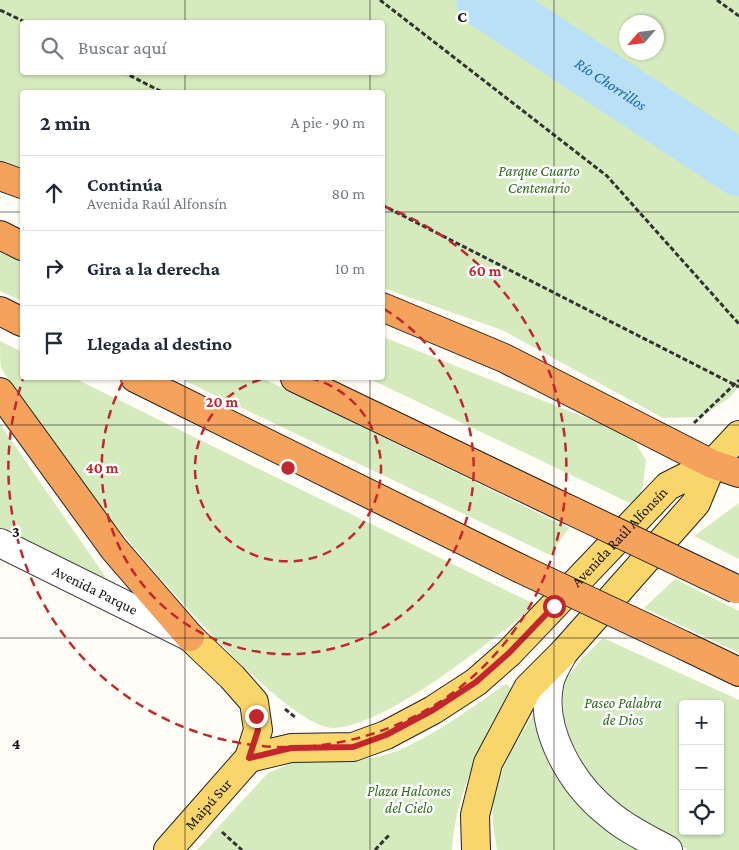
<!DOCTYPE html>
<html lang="es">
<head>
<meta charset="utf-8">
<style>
  body { margin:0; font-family:"Crimson Pro",serif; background:#f2f2f3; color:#1f2937 }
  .controls { position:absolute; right:15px; bottom:15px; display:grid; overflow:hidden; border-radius:5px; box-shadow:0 1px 4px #0004 }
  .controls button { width:45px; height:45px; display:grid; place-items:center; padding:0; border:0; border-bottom:1px solid #e0e1e3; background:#fff; color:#1f2937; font:25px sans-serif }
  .compass { position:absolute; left:619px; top:15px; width:45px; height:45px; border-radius:50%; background:#fff; box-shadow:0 1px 4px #0004; rotate:242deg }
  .stop { position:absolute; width:15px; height:15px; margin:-11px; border:4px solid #c4262e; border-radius:50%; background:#fff }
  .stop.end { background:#c4262e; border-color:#fff; box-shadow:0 1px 5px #0008 }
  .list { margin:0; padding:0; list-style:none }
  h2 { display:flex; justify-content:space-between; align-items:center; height:65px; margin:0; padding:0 20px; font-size:21px }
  h2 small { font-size:16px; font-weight:400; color:#747a83 }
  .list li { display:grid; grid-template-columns:32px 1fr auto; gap:15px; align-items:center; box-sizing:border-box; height:75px; padding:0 20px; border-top:1px solid #e0e1e3 }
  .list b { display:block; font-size:19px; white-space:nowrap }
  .list p { margin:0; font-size:16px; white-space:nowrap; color:#747a83 }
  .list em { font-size:16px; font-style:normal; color:#747a83 }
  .icon { flex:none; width:28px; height:28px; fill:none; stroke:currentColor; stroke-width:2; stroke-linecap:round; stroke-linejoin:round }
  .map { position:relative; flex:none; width:739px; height:850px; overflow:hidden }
  .search { position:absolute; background:#fff; box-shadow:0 1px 4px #0004; left:20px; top:20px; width:365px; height:55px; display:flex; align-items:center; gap:12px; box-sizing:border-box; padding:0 18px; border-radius:5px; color:#747a83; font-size:19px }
  .panel { position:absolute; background:#fff; box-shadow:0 1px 4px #0004; left:20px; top:90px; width:365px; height:290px; border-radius:5px }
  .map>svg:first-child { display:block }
  .green { fill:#d5ebbd; fill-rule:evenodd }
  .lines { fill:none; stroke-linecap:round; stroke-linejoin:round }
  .river { stroke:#b9e0f7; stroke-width:56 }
  .minor-casing { stroke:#444; stroke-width:30 }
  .major-casing { stroke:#222; stroke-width:30 }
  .highway-casing { stroke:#222; stroke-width:30 }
  .path { stroke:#333; stroke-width:3; stroke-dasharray:5 2.5; stroke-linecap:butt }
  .minor { stroke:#fff; stroke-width:28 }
  .major { stroke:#f9d66b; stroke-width:28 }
  .highway { stroke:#f5a25d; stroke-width:28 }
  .highway-bridge-casing { stroke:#222; stroke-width:30; stroke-linecap:butt }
  .highway-bridge { stroke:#f5a25d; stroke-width:28 }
  .route { stroke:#c4262e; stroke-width:6 }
  .grid { fill:none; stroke:#111; stroke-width:1; stroke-opacity:0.55 }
  .ring { fill:none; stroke:#c4262e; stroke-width:2.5; stroke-dasharray:9 6 }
  .labels { text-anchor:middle; stroke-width:5; stroke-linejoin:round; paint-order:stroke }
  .park-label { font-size:15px; font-style:italic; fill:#2f6b1f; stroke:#fff }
  .street-label { font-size:15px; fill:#111; stroke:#fff }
  .water-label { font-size:16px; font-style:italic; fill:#1768a6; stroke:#fff }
  .grid-label { font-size:16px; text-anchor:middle; font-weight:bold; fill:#111; stroke:#fff; stroke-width:5; stroke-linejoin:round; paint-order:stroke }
  .centre { fill:#c4262e; stroke:#fff; stroke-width:2.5 }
  .ring-label { font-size:15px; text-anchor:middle; font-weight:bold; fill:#c4262e; stroke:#fff; stroke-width:5; stroke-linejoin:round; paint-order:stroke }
</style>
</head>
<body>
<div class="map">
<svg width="739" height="850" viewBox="0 0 739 850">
  <rect width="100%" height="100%" fill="#fffdf5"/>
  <path class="green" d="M 0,0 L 739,0 L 739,387 L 729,398 L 701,417 L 663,418 L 502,330 L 383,288 L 382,92 L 22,92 L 22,168 L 0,161 ZM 22,22 L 382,22 L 382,72 L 22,72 ZM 626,22 L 656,22 L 656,52 L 626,52 Z
    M 0,250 L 22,261 L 22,301 L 0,291 Z
    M 383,337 L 607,426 L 635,442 L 646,460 L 643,486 L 636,506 L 368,378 L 382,378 Z
    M 0,341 L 22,352 L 22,378 L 74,378 L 536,605 C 491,640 390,724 335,728 C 274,734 30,429 1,367 C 0,360 0,349 0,341 Z
    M 179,378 L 262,378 L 569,528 L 550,555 Z
    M 0,424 L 107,579 L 87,573 L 0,528 Z
    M 739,503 L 739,559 L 694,536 Z
    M 675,579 L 739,611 L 739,653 L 644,608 Z
    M 603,638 L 739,700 L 739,850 L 688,850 L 629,816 L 589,780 L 573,747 L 564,719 L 562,685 L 579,662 ZM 683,704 L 720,704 L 720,831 L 683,831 Z
    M 506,684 L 512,689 C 484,738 455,793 452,850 L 197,850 L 268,773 L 291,763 C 322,761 362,763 391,753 C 427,741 474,706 506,684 Z
    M 538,707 L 647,850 L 497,850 C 495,835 491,818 493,803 C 498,768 520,736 538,707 Z"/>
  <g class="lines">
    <path class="river" id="s1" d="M 484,0 L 739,168"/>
    <defs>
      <g id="minor">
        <path id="s2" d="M 0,543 L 190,637"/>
        <path d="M 564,652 C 559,661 553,671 550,680 C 538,729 572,785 609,814 C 626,829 648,839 668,850"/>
      </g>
      <g id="major">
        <path id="s3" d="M 249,758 L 291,748 L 353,747 L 386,735 L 433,710 L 476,682 L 509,653 L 668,486 L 712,464 L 739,435"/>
        <path id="s4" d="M 168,850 L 249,758 L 258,730 L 254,702 L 232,677 L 190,637"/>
        <path d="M 476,850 L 475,815 L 488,763 L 528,688 L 565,651 L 696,503 L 712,464"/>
      </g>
      <path id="highway" d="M 0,176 L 22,184
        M 0,235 L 22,246
        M 382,307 L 504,358 L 712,464 L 739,473
        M 0,311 L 22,322
        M 135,378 L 519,568
        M 295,378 L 568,509
        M 0,392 L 114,549 L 190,637
        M 685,646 L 739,672"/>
    </defs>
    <use href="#minor" class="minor-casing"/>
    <use href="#major" class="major-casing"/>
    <use href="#highway" class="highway-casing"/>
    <path class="path" d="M 380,0 L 607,176 L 739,324
      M 717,0 L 739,16
      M 0,10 L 25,22
      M 123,72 L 162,92
      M 382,205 L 739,387
      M 694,423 L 739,380
      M 285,709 L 296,718
      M 222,832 L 242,850
      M 375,850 L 390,834"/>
    <use href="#minor" class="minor"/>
    <use href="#major" class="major"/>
    <use href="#highway" class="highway"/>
    <defs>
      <path id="highway-bridge" d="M 568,509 L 736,589
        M 519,568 L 685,646"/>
    </defs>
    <use href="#highway-bridge" class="highway-bridge-casing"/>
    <use href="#highway-bridge" class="highway-bridge"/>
  </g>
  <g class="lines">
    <path class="route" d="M 256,716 L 258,730 L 249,758 L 291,748 L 353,747 L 386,735 L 433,710 L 476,682 L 509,653 L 554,606"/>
  </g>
  <path class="grid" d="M 185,0 L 185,22M 370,0 L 370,22M 554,0 L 554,850M 185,72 L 185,92M 370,72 L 370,92M 0,212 L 22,212M 382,212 L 739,212M 185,378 L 185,850M 370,378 L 370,850M 0,425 L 739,425M 0,638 L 739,638"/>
  <g class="ring">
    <path d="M310 378A93 93 0 1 1 266 378"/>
    <path d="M384 309A186 186 0 1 1 125 378"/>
    <path d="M383 206A279 279 0 1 1 23 379"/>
  </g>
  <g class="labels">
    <g class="park-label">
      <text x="539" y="176">Parque Cuarto<tspan x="539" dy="17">Centenario</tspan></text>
      <text x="623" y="708">Paseo Palabra<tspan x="623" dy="17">de Dios</tspan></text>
      <text x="409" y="796">Plaza Halcones<tspan x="409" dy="17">del Cielo</tspan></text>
    </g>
    <g class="street-label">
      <text dy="5" stroke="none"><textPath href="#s3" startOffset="449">Avenida Raúl Alfonsín</textPath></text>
      <text dy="5" stroke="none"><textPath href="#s2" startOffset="106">Avenida Parque</textPath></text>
      <text dy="5" stroke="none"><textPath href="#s4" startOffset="61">Maipú Sur</textPath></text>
    </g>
    <g class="water-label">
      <text dy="6" stroke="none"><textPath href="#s1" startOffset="152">Río Chorrillos</textPath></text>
    </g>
  </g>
  <g class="grid-label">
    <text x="462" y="22">C</text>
    <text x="16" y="537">3</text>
    <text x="16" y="749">4</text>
  </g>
  <circle cx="288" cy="468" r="8" class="centre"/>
  <g class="ring-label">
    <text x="485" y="276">60 m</text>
    <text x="222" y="407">20 m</text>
    <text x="102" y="473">40 m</text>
  </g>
</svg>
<div class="controls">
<button>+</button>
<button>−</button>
<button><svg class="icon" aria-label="locate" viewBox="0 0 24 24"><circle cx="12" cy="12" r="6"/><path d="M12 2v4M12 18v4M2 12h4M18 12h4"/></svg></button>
</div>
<svg class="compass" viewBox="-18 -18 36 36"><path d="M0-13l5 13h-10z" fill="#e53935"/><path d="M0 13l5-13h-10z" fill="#747a83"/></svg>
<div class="stop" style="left:554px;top:606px"></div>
<div class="stop end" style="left:256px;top:716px"></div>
<div class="search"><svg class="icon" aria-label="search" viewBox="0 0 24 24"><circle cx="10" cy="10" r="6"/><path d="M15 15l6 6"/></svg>Buscar aquí</div>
<section class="panel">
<h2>2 min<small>A pie · 90 m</small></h2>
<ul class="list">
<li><svg class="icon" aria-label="ahead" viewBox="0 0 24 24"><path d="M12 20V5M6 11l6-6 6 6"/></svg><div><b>Continúa</b><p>Avenida Raúl Alfonsín</p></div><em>80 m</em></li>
<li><svg class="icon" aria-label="right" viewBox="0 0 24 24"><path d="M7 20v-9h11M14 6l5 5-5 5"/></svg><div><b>Gira a la derecha</b></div><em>10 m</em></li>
<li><svg class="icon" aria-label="arrive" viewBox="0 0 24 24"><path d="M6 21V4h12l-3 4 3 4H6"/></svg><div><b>Llegada al destino</b></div></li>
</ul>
</section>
</div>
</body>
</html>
